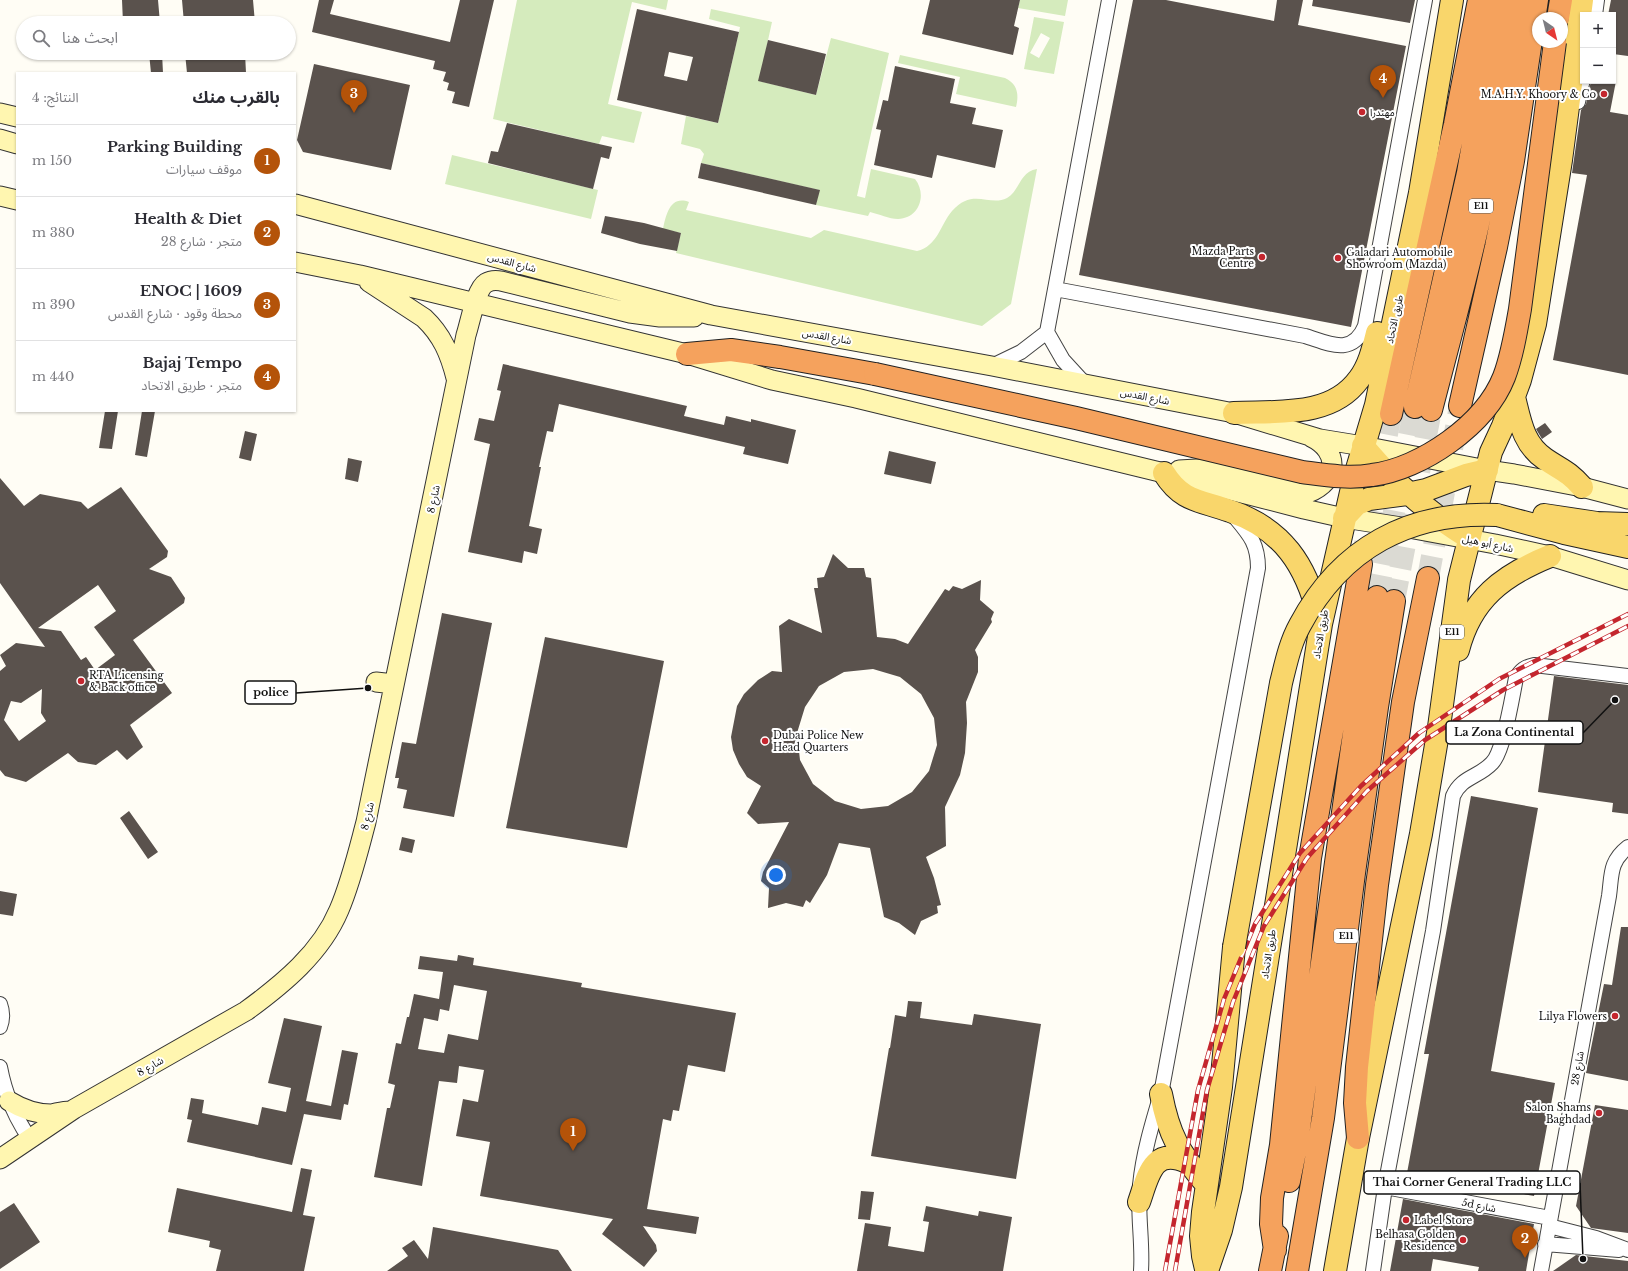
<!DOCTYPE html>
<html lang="ar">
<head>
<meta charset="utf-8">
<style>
  body { margin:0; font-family:"Libre Baskerville","Noto Sans Arabic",serif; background:#f2f2f3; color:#2b2b33; direction:rtl }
  .controls { position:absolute; right:12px; top:12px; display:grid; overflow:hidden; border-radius:0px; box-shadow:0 1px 3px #0004 }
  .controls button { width:36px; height:36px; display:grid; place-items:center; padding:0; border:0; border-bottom:1px solid #e1e1e2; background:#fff; color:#2b2b33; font:20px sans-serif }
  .compass { position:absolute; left:1532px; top:12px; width:36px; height:36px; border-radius:50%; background:#fff; box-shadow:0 1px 3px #0004; rotate:145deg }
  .you { position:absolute; left:776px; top:875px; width:14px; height:14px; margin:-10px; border:3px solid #fff; border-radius:50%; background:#1a73e8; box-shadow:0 0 0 6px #1a73e833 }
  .badge { display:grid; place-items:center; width:26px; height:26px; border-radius:50%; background:#b45309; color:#fff; font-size:13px; font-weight:700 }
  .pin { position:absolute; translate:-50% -33px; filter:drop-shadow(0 1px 2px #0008) }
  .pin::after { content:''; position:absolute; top:21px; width:14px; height:12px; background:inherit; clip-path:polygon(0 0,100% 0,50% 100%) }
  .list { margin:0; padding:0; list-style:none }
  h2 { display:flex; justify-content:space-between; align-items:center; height:52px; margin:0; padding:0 16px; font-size:17px }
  h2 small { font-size:13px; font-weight:400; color:#7c7c81 }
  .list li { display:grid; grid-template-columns:26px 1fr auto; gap:12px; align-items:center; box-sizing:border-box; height:72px; padding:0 16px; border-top:1px solid #e1e1e2 }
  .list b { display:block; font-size:15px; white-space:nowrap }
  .list p { margin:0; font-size:13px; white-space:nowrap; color:#7c7c81 }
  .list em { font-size:13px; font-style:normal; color:#7c7c81 }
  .icon { flex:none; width:22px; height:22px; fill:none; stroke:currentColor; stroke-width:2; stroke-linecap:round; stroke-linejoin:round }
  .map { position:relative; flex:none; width:1628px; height:1271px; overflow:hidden; direction:ltr }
  .search { position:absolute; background:#fff; box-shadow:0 1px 3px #0004; left:16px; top:16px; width:280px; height:44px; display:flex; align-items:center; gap:10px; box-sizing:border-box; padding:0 14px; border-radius:22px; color:#7c7c81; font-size:15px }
  .panel { position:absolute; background:#fff; box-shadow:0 1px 3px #0004; left:16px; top:72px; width:280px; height:340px; border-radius:0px; direction:rtl }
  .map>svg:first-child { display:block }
  .green { fill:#d5ebbd; fill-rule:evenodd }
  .building { fill:#5a524d; fill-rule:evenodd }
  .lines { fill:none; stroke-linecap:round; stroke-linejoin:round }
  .highway-tunnel { stroke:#dbdad3; stroke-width:22; stroke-dasharray:22 11; stroke-linecap:butt }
  .street-casing { stroke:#444; stroke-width:16 }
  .secondary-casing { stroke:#333; stroke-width:21 }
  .primary-casing { stroke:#222; stroke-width:24 }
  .highway-casing { stroke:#222; stroke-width:24 }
  .street { stroke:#fff; stroke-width:14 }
  .secondary { stroke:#fff6b0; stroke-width:19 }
  .primary { stroke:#f9d66b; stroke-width:22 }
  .highway { stroke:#f5a25d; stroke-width:22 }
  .rail-casing { stroke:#c4262e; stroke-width:4.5 }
  .rail { stroke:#fff; stroke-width:3; stroke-dasharray:9; stroke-linecap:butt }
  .primary-bridge-casing { stroke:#222; stroke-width:24; stroke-linecap:butt }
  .highway-bridge-casing { stroke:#222; stroke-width:24; stroke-linecap:butt }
  .primary-bridge { stroke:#f9d66b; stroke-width:22 }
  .highway-bridge { stroke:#f5a25d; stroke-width:22 }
  .poi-dot { fill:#c4262e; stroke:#fff; stroke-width:1.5 }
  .labels { text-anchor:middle; stroke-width:4; stroke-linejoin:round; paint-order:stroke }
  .shield { fill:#fff; stroke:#585858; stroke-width:1 }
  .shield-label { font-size:9px; font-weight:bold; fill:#111 }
  .poi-label { font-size:10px; fill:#111; stroke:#fff; text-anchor:end }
  .street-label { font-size:10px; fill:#111; stroke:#fff }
  .leader { fill:none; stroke:#111; stroke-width:1.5 }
  .callout-dot { fill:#111; stroke:#fff; stroke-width:1.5 }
  .callout { fill:#fff; stroke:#111; stroke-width:1.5 }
  .callout-label { font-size:11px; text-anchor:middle; font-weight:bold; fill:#111 }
</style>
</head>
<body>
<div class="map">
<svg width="1628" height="1271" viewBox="0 0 1628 1271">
  <rect width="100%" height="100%" fill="#fffdf5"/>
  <path class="green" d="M 517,0 L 668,0 L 666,10 L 632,2 L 608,104 L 642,112 L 634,143 L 602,136 L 599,144 L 493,119 Z
    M 1020,0 L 1068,0 L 1065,16 L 1018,8 Z
    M 711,9 L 772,22 L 759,81 L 816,95 L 831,38 L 889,53 L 857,196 L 865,198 L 871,169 L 915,179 C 927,194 920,218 898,219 C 889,219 879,214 870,212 L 868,216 L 816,205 L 819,190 L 701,163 L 704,154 L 700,149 L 681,144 L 686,116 L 718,123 L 739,32 L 740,27 L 709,19 Z
    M 1034,17 L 1064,22 L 1054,74 L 1024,69 ZM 1041,33 L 1050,38 L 1039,58 L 1030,53 Z
    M 900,55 L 1005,78 C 1018,84 1019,95 1016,107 L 956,94 L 960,77 L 898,63 Z
    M 452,155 L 598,190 L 591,219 L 445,184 Z
    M 1037,169 L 1011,304 L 982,326 L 676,253 L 681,233 L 663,229 C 666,215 670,195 689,202 L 686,210 L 811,238 L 824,230 L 917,251 C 938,246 940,225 952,211 C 973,187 989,207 1007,198 C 1020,191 1019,172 1037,169 Z"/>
  <path class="building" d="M 122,0 L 158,0 L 160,23 L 123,23 Z
    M 182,0 L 253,0 L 255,23 L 184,23 Z
    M 319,0 L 334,0 L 330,14 L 450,42 L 460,0 L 494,0 L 469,107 L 452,103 L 455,92 L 447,90 L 449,83 L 443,81 L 446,72 L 433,69 L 435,61 L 312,32 Z
    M 930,0 L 1020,0 L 1014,26 L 1019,28 L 1013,55 L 922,34 Z
    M 1133,0 L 1166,0 L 1274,21 L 1277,0 L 1303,0 L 1298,25 L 1406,46 L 1351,327 L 1079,275 Z
    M 1313,0 L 1415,0 L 1410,23 L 1312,6 Z
    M 1611,0 L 1628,0 L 1628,56 L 1613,54 L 1613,15 L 1608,15 Z
    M 637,9 L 739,32 L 718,123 L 617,100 ZM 669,52 L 693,57 L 687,81 L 664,76 Z
    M 768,40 L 826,54 L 816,95 L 758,81 Z
    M 149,53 L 162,53 L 163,73 L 151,73 Z
    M 185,53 L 245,53 L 246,73 L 187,73 Z
    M 314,64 L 410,85 L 391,170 L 303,152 L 297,140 Z
    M 895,66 L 955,79 L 950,103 L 976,108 L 972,124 L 1003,130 L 995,168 L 937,155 L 932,178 L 874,165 L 881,130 L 876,129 L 883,100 L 888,101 Z
    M 1591,81 L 1616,81 L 1610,112 L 1628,115 L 1628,375 L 1553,360 L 1587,175 L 1572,173 L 1581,110 L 1586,104 Z
    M 507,123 L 612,147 L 609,159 L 601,157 L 593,189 L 488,163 L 491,151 L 498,152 Z
    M 701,163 L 820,190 L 816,205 L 698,178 Z
    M 605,216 L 644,223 L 681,233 L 677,251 L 640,244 L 601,233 Z
    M 503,364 L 687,406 L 684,416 L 724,425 L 726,416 L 751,422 L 751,419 L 796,430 L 788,464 L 743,454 L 745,447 L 559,404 L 553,432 L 547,431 L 539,467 L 541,467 L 529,526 L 542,529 L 537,554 L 524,551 L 522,563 L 468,552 L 490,444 L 474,440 L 479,418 L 494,421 L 501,391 L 497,390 Z
    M 105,411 L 118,411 L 112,449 L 99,448 Z
    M 142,411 L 155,411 L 147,457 L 135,455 Z
    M 1545,423 L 1552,432 L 1542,439 L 1536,429 Z
    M 245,431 L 257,434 L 251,461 L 239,458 Z
    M 889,451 L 936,462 L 931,484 L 884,474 Z
    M 348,458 L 362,461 L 358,482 L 345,479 Z
    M 0,478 L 24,506 L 40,494 L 81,502 L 88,509 L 121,487 L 168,551 L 167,557 L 149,569 L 171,577 L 185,598 L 184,603 L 133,640 L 172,693 L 130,725 L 143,747 L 127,760 L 117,750 L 96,765 L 78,762 L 68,753 L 26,782 L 5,776 L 0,770 L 0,671 L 6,666 L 0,655 L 16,643 L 45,647 L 0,583 ZM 98,585 L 116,611 L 94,627 L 115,655 L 95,670 L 86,657 L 81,660 L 61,631 L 38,628 ZM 42,689 L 41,713 L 46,721 L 19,741 L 4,720 L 11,701 L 21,703 Z
    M 833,554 L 848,568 L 864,568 L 866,577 L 871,578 L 877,637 L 895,639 L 908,644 L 945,589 L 949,591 L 953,586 L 962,589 L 981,580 L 980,600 L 994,612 L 991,619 L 992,622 L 975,650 L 978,657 L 978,672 L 966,702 L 967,723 L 965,753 L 960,775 L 945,807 L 946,846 L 926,857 L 934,878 L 941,905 L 937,906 L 938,913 L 921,921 L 915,935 L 899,923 L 884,917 L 870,848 L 839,843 L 827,875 L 810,903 L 806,900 L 803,907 L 786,903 L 768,908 L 769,888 L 761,881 L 763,872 L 789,822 L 758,824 L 747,813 L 761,786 L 747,777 L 739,764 L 733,750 L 731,737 L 737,706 L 744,694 L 758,680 L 772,671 L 782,672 L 779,626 L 789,619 L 822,633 L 814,588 L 818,588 L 817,578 L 824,577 ZM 873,669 L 900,677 L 921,694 L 934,718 L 937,745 L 929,771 L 912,792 L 888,806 L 861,809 L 835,801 L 813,784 L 800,760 L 797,733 L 805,707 L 819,686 L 844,672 Z
    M 442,613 L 492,623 L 454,817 L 403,808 L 407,790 L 397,788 L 399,778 L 395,778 L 402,742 L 416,744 Z
    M 545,637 L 664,661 L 627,848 L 506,828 Z
    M 1554,676 L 1628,685 L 1628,814 L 1612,812 L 1613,803 L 1538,792 Z
    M 1471,796 L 1538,808 L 1491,1071 L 1555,1083 L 1534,1196 L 1407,1173 L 1429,1054 L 1424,1054 Z
    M 129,811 L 158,852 L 148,859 L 120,818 Z
    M 402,837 L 415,840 L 412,853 L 399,850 Z
    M 0,891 L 17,894 L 13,916 L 0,914 Z
    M 1621,927 L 1628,927 L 1628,1081 L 1586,1073 L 1604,984 L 1612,985 Z
    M 458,955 L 474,958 L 473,965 L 582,983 L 581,987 L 736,1013 L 725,1072 L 688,1065 L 679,1111 L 673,1110 L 671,1121 L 663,1119 L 647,1209 L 699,1217 L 696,1234 L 643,1226 L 656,1245 L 657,1251 L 644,1267 L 602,1234 L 613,1219 L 480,1196 L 490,1142 L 456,1136 L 463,1099 L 478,1102 L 484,1070 L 459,1066 L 457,1083 L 439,1081 L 422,1186 L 374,1177 L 387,1108 L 390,1108 L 395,1085 L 388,1083 L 396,1043 L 401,1044 L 407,1017 L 409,1017 L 414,994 L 439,999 L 443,972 L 418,969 L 420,956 L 457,961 ZM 454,985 L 487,991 L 478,1040 L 448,1034 L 444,1053 L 418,1049 L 424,1018 L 438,1021 L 440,1009 L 449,1011 Z
    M 908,1001 L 922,1002 L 920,1018 L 972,1025 L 974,1014 L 1041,1024 L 1016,1179 L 871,1156 L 889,1048 L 890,1048 L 895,1015 L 906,1017 Z
    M 284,1018 L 322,1026 L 306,1101 L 331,1106 L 342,1050 L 358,1053 L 348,1105 L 344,1104 L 341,1120 L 304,1114 L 292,1165 L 187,1142 L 192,1120 L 187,1119 L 191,1098 L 204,1100 L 202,1113 L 258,1125 L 262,1107 L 286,1112 L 291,1088 L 268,1083 Z
    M 1595,1105 L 1628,1110 L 1628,1233 L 1591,1228 L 1576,1206 Z
    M 301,1168 L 312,1170 L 303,1215 L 315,1217 L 304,1271 L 216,1271 L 221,1250 L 209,1247 L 210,1241 L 168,1232 L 177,1188 L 292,1212 Z
    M 861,1191 L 874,1192 L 870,1220 L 858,1219 Z
    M 1403,1199 L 1534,1224 L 1526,1271 L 1478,1271 L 1479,1267 L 1433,1259 L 1431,1271 L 1390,1271 Z
    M 14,1203 L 40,1242 L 0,1269 L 0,1212 Z
    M 926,1206 L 978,1216 L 979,1211 L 1012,1217 L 1003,1271 L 857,1271 L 865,1223 L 891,1227 L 888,1246 L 924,1252 L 929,1222 L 923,1221 Z
    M 433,1227 L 558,1250 L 572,1271 L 387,1271 L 408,1256 L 402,1248 L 414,1240 L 428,1259 Z
    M 1576,1255 L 1628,1261 L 1628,1271 L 1553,1271 Z"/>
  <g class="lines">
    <path class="highway-tunnel" d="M 1361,564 L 1391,414
      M 1428,578 L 1460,406
      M 1377,597 L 1415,407
      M 1394,601 L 1431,410"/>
    <defs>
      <path id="street" d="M 1595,15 L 1597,0
        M 1578,102 L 1583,79
        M 1055,289 L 1305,336 C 1328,343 1352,357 1365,326 L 1425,0
        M 992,366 L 1021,352 L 1047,332
        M 1085,384 L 1063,360 L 1047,332 L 1109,0
        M 0,1004 C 3,1012 3,1019 0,1027
        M 0,1067 C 5,1094 14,1116 30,1139
        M 1385,1187 L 1550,1218
        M 1549,1226 L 1596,1238 L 1628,1250
        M 1545,1244 L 1619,1250
        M 1141,1271 C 1143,1242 1137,1213 1140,1185 C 1143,1154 1152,1124 1161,1094 L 1258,568 C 1258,543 1249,534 1234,516
        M 1373,1271 L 1385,1187 L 1433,931 L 1453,796 C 1462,776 1478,778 1492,763 C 1504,751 1512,697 1516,678 C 1521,670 1525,667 1534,665 L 1628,676
        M 1541,1271 L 1609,896 C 1612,875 1609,862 1628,847"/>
      <path id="secondary" d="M 0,113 L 17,117
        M 0,139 L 17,144
        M 0,196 L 17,200
        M 295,204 L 711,315 L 992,366 L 1234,413 L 1320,439 L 1363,446 L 1487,470 L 1514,474 L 1582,487 L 1628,499
        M 295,262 L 360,275 L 687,354 L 772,380 L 856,398 L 1164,473 L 1304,509 L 1344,518 L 1414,529 L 1495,544 L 1550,556 L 1628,580
        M 369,282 L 424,318 C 442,335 450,354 456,378
        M 1179,470 L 1197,469 L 1207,470 L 1308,493 C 1339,481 1340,451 1311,437
        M 376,682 L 394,684
        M 9,1101 C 22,1109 35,1114 51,1114 C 57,1113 63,1111 70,1111
        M 0,1159 L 74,1109 L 246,1011 C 283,984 321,953 339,910 C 351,882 358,852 366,822 L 466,335 C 470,323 476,289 486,283 C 491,280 496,280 501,281 L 630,313 L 660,317 L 694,317"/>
      <path id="primary" d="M 1514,397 C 1520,421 1523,444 1545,459 C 1561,470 1568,471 1582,487
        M 1234,413 C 1277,411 1331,418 1359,379 C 1369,366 1373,349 1377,333
        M 1363,446 C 1394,483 1428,513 1469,538
        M 1164,473 C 1182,502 1200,500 1230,511 C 1283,529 1306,565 1319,617
        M 1497,515 L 1564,533 L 1628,547
        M 1544,515 L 1597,523 L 1628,524
        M 1344,518 L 1357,504 L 1369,499 L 1407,494 L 1426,490 L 1466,475 L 1487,470
        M 1458,650 C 1471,599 1503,575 1550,556
        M 1161,1094 C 1169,1136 1179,1152 1206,1184
        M 1139,1202 C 1148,1177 1152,1146 1187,1162
        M 1206,1269 L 1203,1256 L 1201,1236 L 1203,1212 L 1221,1087 L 1234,947
        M 1207,1271 L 1221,1230 L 1231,1187 L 1321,624 L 1354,479 L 1376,405 L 1420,193 L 1452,0
        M 1335,1271 L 1358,1138 L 1421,834 L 1439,727 L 1459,580 L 1491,452 L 1503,426 L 1520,380 L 1535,324 L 1561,160 L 1582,0"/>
      <path id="highway" d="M 1558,18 L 1561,0
        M 687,354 L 731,350 L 780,357 L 875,374
        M 1460,406 L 1496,247 L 1513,161 L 1537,0
        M 1415,407 L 1468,173 L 1498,0
        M 1431,410 C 1447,348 1464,287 1478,224 C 1494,150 1506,75 1520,0
        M 1391,414 L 1455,124 L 1479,0
        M 1358,1138 L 1355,1103 L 1357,1067 L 1377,885 L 1403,702 L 1428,578
        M 1289,1181 L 1297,1142 L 1357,712 L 1377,597
        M 1275,1250 L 1271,1224 L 1272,1198 L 1281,1145 L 1310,858 L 1361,564
        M 1270,1271 L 1277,1236
        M 1297,1271 L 1323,1118 L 1354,873 L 1377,707 L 1394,601"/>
    </defs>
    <use href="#street" class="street-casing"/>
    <use href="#secondary" class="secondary-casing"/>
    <use href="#primary" class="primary-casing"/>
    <use href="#highway" class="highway-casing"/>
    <use href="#street" class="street"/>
    <use href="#secondary" class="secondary"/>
    <use href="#primary" class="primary"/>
    <use href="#highway" class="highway"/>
    <defs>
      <path id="rail" d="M 1165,1271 L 1198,1090 L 1224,999 L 1255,924 L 1300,853 L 1361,786 L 1419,733 L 1499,679 L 1628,614
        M 1175,1271 L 1207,1090 L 1233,1002 L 1264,926 L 1307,858 L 1367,791 L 1425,740 L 1503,690 L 1628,626"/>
    </defs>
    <use href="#rail" class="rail-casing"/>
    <use href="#rail" class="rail"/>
    <defs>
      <path id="primary-bridge" d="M 1234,947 L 1281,683 C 1286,663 1290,643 1300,625 C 1341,548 1409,511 1497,515"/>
      <path id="highway-bridge" d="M 875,374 L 1076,418 L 1302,472 C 1325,475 1348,479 1372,475 C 1421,469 1485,425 1504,377 C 1512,356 1516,332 1520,309 L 1555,42"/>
    </defs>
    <use href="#primary-bridge" class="primary-bridge-casing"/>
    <use href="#highway-bridge" class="highway-bridge-casing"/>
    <use href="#primary-bridge" class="primary-bridge"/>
    <use href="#highway-bridge" class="highway-bridge"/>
  </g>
  <g class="poi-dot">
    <circle cx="1604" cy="94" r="4"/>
    <circle cx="1362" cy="112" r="4"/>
    <circle cx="1262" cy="257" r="4"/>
    <circle cx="1338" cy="258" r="4"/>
    <circle cx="81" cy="681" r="4"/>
    <circle cx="765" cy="741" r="4"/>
    <circle cx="1615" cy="1016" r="4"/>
    <circle cx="1599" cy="1113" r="4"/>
    <circle cx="1406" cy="1220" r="4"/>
    <circle cx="1463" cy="1240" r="4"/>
  </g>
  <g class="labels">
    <g class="shield">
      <rect x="1469" y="199" width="24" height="14" rx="3"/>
      <rect x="1440" y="625" width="24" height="14" rx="3"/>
      <rect x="1334" y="929" width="24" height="14" rx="3"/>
    </g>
    <g class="shield-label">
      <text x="1481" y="209">E11</text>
      <text x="1452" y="635">E11</text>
      <text x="1346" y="939">E11</text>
    </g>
    <g class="poi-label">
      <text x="1596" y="98">M.A.H.Y. Khoory &amp; Co</text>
      <text x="1370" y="116" text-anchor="start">مهندرا</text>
      <text x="1254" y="255">Mazda Parts<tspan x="1254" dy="12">Centre</tspan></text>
      <text x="1346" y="256" text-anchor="start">Galadari Automobile<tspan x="1346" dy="12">Showroom (Mazda)</tspan></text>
      <text x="89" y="679" text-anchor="start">RTA Licensing<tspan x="89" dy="12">&amp; Back office</tspan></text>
      <text x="773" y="739" text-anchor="start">Dubai Police New<tspan x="773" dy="12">Head Quarters</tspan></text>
      <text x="1607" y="1020">Lilya Flowers</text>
      <text x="1591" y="1111">Salon Shams<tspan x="1591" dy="12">Baghdad</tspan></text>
      <text x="1414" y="1224" text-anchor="start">Label Store</text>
      <text x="1455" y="1238">Belhasa Golden<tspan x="1455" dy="12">Residence</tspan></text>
    </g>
    <g class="street-label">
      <text transform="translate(512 262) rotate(15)" y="4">شارع القدس</text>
      <text transform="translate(1394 319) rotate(-78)" y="4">طريق الاتحاد</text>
      <text transform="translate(827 336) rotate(10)" y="4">شارع القدس</text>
      <text transform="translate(1145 396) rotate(11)" y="4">شارع القدس</text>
      <text transform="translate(433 499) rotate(-78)" y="4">شارع 8</text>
      <text transform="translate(1488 543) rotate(12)" y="4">شارع أبو هيل</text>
      <text transform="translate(1320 634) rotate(-80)" y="4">طريق الاتحاد</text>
      <text transform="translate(367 816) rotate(-77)" y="4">شارع 8</text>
      <text transform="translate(1268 954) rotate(-81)" y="4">طريق الاتحاد</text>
      <text transform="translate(150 1066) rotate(-30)" y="4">شارع 8</text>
      <text transform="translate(1577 1068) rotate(-80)" y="4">شارع 28</text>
      <text transform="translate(1479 1205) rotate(11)" y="4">5d شارع</text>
    </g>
  </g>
  <path class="leader" d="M368 688L296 693M1615 700L1583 733M1583 1259L1580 1183"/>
  <g class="callout-dot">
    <circle cx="368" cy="688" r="4"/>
    <circle cx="1615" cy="700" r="4"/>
    <circle cx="1583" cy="1259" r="4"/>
  </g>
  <g class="callout">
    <rect x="245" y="681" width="51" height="23" rx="4"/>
    <rect x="1446" y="721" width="137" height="23" rx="4"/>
    <rect x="1364" y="1171" width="216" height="23" rx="4"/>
  </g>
  <g class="callout-label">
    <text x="271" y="696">police</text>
    <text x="1514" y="736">La Zona Continental</text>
    <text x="1472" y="1186">Thai Corner General Trading LLC</text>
  </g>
</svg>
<div class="controls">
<button>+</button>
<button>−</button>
</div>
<svg class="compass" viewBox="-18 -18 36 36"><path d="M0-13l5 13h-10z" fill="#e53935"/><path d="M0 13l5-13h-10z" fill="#7c7c81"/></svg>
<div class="you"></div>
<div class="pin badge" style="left:573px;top:1151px">1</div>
<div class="pin badge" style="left:1525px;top:1258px">2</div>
<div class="pin badge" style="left:354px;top:113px">3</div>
<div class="pin badge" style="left:1383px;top:98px">4</div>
<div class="search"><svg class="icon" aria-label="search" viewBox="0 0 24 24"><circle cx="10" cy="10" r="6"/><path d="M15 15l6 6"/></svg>ابحث هنا</div>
<section class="panel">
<h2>بالقرب منك<small>النتائج: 4</small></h2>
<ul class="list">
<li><span class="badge">1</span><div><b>Parking Building</b><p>موقف سيارات</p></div><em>150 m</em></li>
<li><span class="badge">2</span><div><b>Health &amp; Diet</b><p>متجر · شارع 28</p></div><em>380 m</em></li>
<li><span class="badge">3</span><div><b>ENOC | 1609</b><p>محطة وقود · شارع القدس</p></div><em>390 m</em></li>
<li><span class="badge">4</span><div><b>Bajaj Tempo</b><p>متجر · طريق الاتحاد</p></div><em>440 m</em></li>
</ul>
</section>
</div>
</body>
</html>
